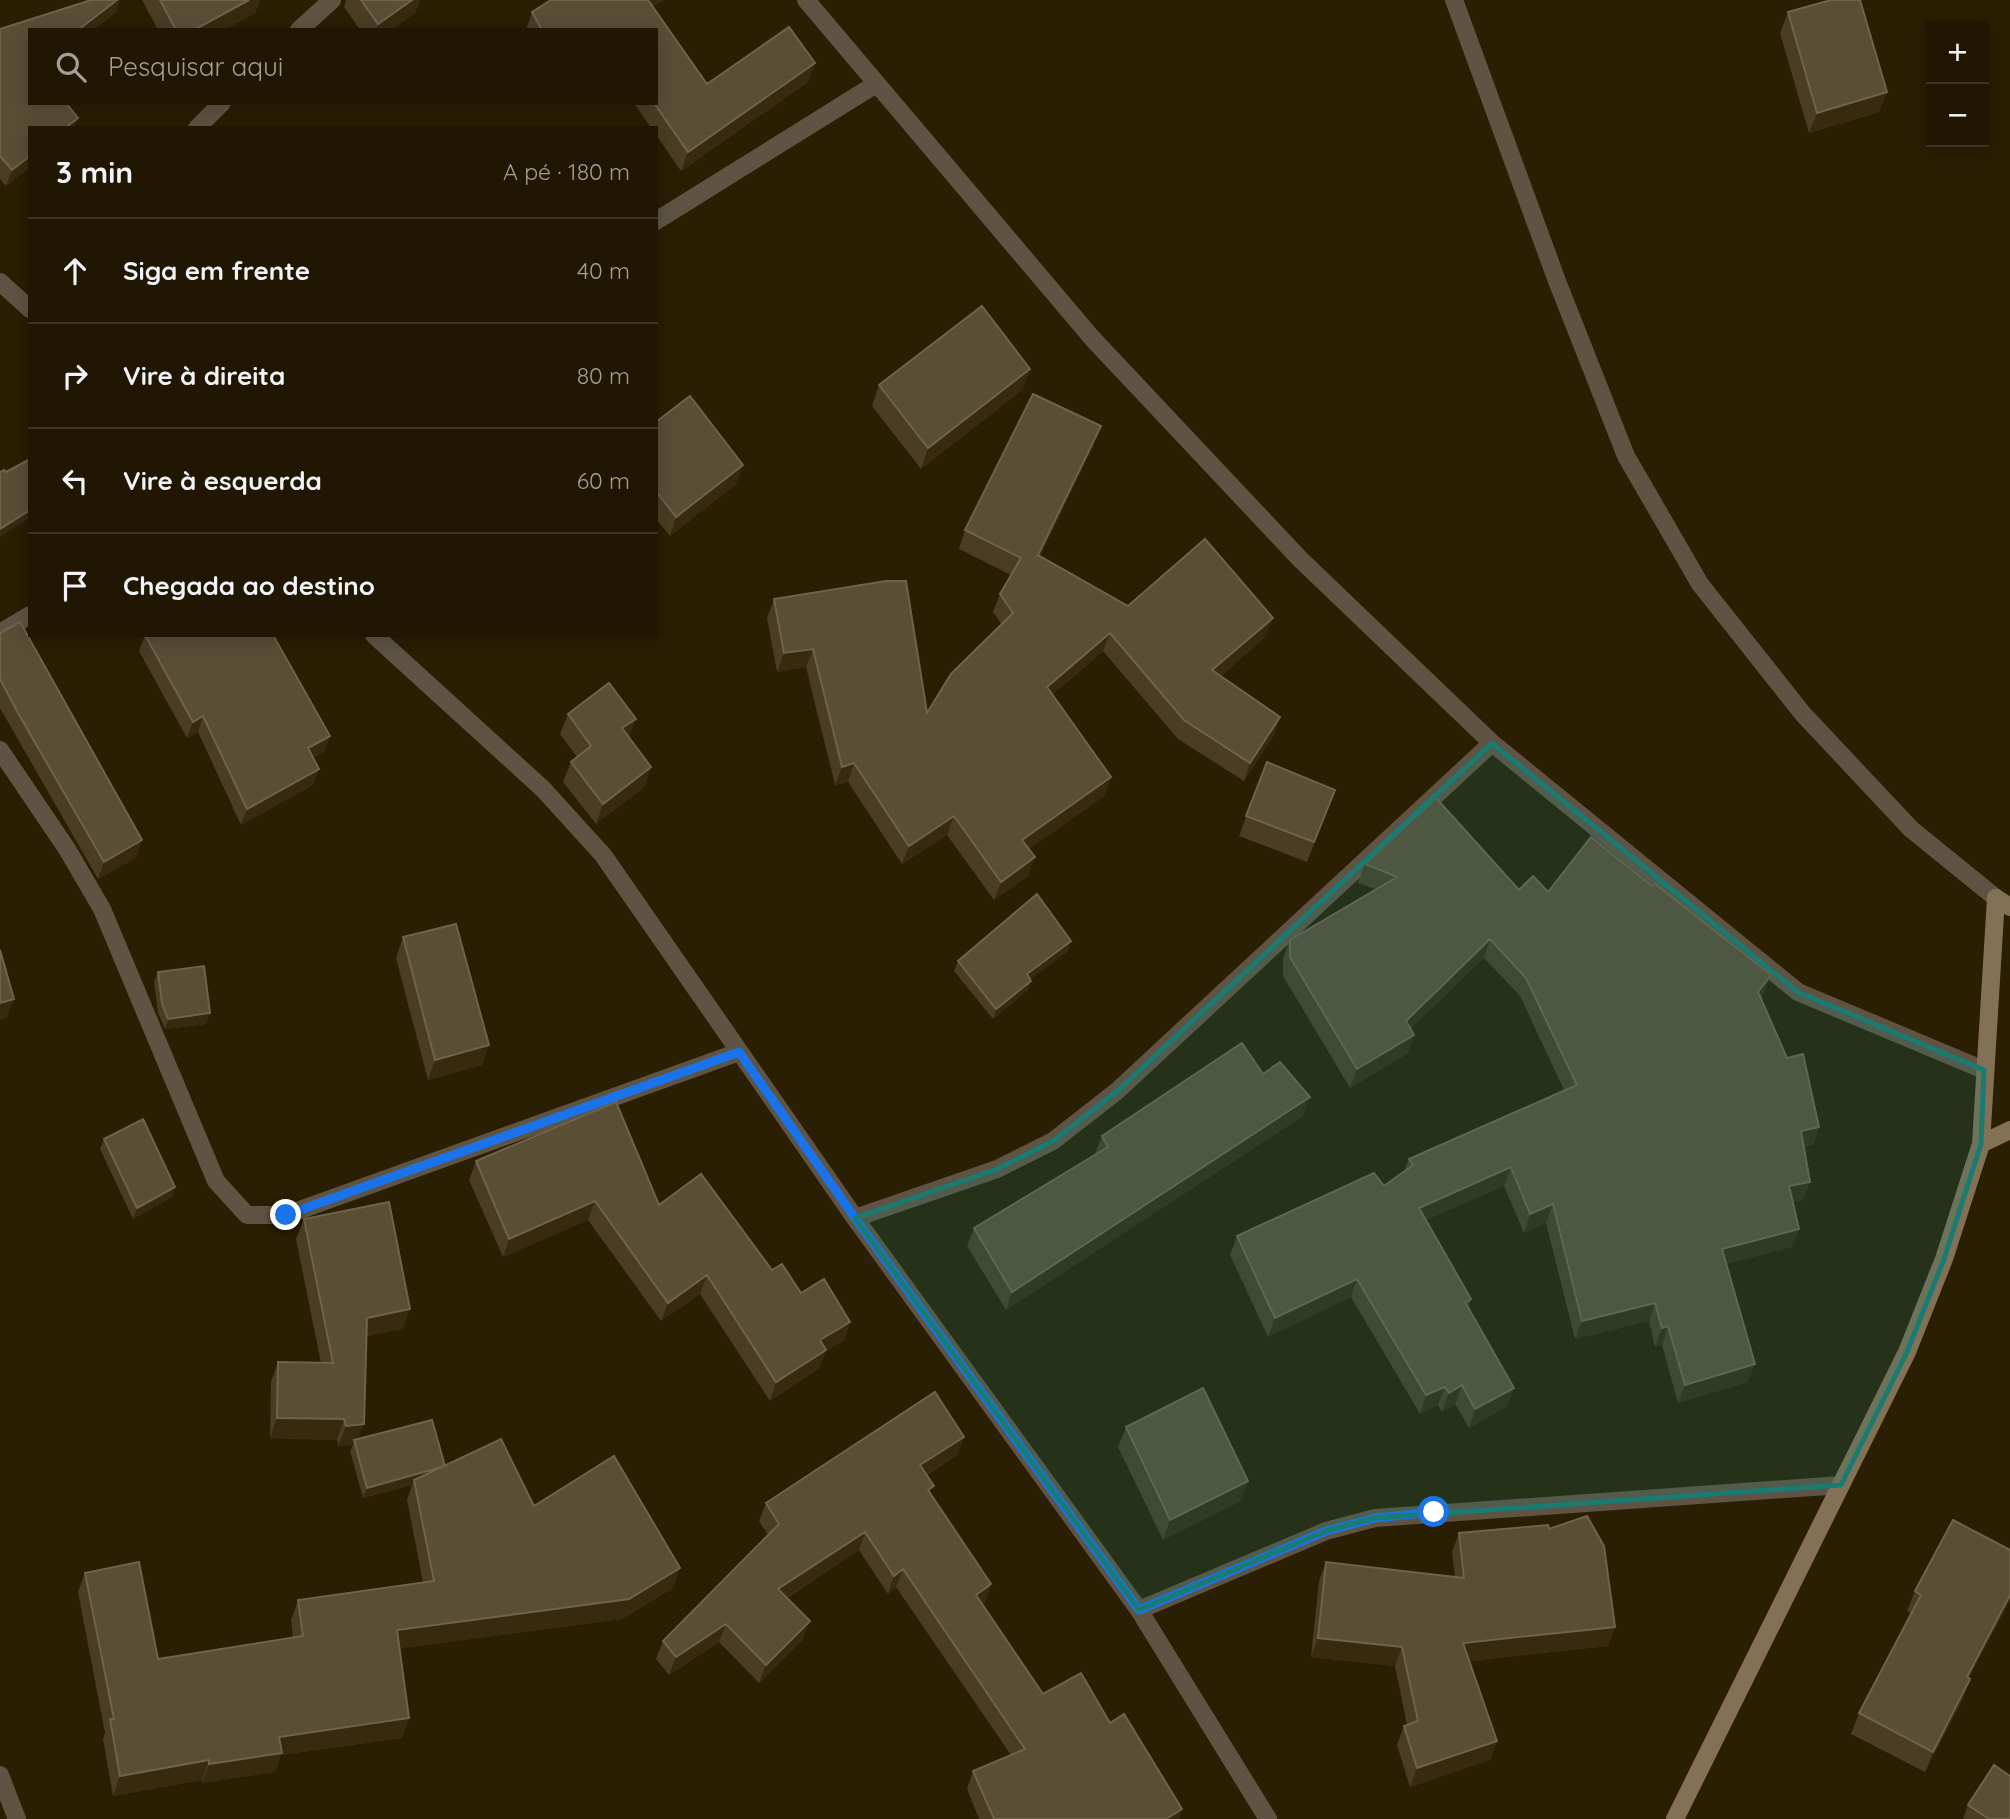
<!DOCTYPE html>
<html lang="pt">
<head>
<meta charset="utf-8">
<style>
  body { margin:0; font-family:Quicksand,sans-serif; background:#2d2311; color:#f1f3f6 }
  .controls { position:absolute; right:21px; top:21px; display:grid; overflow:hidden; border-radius:0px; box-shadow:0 4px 18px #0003 }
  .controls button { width:63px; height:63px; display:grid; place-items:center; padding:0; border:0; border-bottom:2px solid #3d3524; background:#201602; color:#f1f3f6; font:35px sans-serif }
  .stop { position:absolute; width:21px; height:21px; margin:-16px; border:5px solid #1a73e8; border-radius:50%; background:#fff }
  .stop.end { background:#1a73e8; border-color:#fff; box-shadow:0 2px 7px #0008 }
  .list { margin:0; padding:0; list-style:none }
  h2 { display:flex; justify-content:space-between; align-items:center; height:91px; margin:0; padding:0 28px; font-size:30px }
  h2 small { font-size:23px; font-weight:400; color:#a29f99 }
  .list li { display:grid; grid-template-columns:46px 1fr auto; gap:21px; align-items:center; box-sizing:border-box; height:105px; padding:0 28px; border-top:2px solid #3d3524 }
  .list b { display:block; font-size:26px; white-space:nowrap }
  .list em { font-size:23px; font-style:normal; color:#a29f99 }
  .icon { flex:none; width:38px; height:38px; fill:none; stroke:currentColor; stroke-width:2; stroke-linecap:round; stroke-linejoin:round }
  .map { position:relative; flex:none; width:2010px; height:1819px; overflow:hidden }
  .search { position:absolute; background:#201602; box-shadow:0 4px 18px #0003; left:28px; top:28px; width:630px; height:77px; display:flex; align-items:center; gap:18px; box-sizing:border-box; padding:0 24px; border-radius:0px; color:#a29f99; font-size:26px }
  .panel { position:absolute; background:#201602; box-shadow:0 4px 18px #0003; left:28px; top:126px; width:630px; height:511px; border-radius:0px }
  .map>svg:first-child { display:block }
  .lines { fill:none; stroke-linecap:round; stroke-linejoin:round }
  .street { stroke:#5f5443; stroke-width:18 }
  .secondary { stroke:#837156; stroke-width:18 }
  .wall { fill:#4a3d23 }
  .shaded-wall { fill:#372a0f }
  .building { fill:#5a4e35; stroke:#6e634b; stroke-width:2 }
  .route { stroke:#1a73e8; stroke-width:9 }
  .marked { fill:#197b72; fill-opacity:0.2; stroke:#197b72; stroke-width:5; stroke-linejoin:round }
</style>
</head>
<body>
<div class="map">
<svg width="2010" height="1819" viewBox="0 0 2010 1819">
  <rect width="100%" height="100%" fill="#2a1e03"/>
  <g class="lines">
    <path class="street" d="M 806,0 L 1092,338 L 1300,559 L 1492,743 L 1798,992 L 1984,1070
      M 1454,0 L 1557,281 L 1626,456 L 1700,584 L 1803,714 L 1911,829 L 1996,898
      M 299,30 L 332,0
      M 197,128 L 222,103
      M 656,221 L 876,84
      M 0,282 L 30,309
      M 0,633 L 30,615
      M 374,635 L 543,789 L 603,855 L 855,1218 L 1139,1610 L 1268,1819
      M 0,750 L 67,849 L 102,909 L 216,1181 L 247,1215 L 286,1215 L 739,1052
      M 855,1218 L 997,1169 L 1053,1141 L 1117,1091 L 1492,743
      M 1139,1610 L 1326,1531 L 1375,1518 L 1841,1485
      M 0,1775 L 17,1819"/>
    <path class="secondary" d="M 1981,1144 L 2010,1130
      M 1675,1819 L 1907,1352 L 1944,1259 L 1981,1144 L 1996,898 L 2010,907"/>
  </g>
  <path class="wall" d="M 91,0 L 120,0 L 115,13 L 93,30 L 30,30 L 30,167 L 6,186 L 0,179 L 0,29 Z
    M 142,0 L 260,0 L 255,13 L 224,30 L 158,30 Z
    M 346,0 L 420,0 L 415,13 L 391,30 L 360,30 L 344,7 Z
    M 653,7 L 707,84 L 815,63 L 808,82 L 681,171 L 656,135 L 656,128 L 651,128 L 634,103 L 656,103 L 656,30 L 526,30 L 532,12 Z
    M 1788,12 L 1887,92 L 1879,112 L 1809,133 L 1780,33 Z
    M 1030,369 L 1022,390 L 921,469 L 872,406 L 879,385 Z
    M 656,422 L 736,484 L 670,536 L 656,519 Z
    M 1094,444 L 1040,556 L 1128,606 L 1266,636 L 1221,676 L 1274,735 L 1244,781 L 1178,739 L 1103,651 L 1052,695 L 1111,777 L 1104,796 L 1029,849 L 1028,876 L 994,900 L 947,835 L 902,864 L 848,782 L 835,785 L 806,667 L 777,672 L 767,618 L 774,599 L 927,713 L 1002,625 L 993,612 L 1000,594 L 1011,575 L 959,549 L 965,530 Z
    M 0,633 L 136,858 L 98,879 L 0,708 Z
    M 145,635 L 330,736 L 324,752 L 313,758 L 313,785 L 241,825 L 198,732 L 187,738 L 139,651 Z
    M 568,714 L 629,737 L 651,767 L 644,787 L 596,824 L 563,782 L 571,762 L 577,757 L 560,734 Z
    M 1267,762 L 1335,790 L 1307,862 L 1239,836 Z
    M 1365,864 L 1519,890 L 1548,892 L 1764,994 L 1761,998 L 1787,1058 L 1819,1127 L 1813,1145 L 1804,1147 L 1810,1182 L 1803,1200 L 1793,1202 L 1799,1229 L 1792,1247 L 1726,1264 L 1748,1382 L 1678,1403 L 1662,1345 L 1655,1347 L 1649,1321 L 1575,1339 L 1546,1223 L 1524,1233 L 1504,1186 L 1426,1220 L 1471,1299 L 1468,1307 L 1514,1388 L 1507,1406 L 1469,1428 L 1455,1404 L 1442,1412 L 1438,1405 L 1420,1414 L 1351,1297 L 1268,1337 L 1230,1255 L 1237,1236 L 1384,1186 L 1404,1171 L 1409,1159 L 1564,1090 L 1520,996 L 1484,958 L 1410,1029 L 1408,1053 L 1350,1088 L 1283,976 L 1283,958 L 1290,940 L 1375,889 L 1358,883 Z
    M 403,937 L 482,1065 L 428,1080 L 396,958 Z
    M 1068,951 L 1030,979 L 1031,981 L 1027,991 L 993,1019 L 954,971 L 958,961 Z
    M 158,972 L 210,1013 L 206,1024 L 165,1029 L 158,1013 L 154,982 Z
    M 1263,1074 L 1303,1116 L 1006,1310 L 967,1246 L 974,1228 L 1095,1154 L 1102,1136 Z
    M 104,1139 L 175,1187 L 172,1197 L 133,1219 L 100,1149 Z
    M 476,1161 L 659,1205 L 772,1270 L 801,1293 L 850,1322 L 844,1340 L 826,1351 L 819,1368 L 770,1401 L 700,1294 L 661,1321 L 588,1220 L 503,1257 L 469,1180 Z
    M 304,1219 L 403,1329 L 366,1336 L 358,1439 L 445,1466 L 534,1506 L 680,1568 L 673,1588 L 622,1619 L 400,1648 L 409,1718 L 402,1738 L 281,1755 L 275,1772 L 202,1783 L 202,1780 L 113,1796 L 103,1739 L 105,1733 L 78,1592 L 85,1573 L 158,1659 L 293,1638 L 291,1620 L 298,1600 L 423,1582 L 407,1500 L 412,1485 L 363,1498 L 350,1451 L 353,1445 L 338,1446 L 337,1440 L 270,1438 L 271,1382 L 278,1362 L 321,1363 L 296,1239 Z
    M 1126,1427 L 1248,1481 L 1241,1501 L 1163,1540 L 1118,1447 Z
    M 964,1437 L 957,1455 L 927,1475 L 931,1495 L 991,1584 L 985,1602 L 982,1604 L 1043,1694 L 1110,1723 L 1182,1809 L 1179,1819 L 979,1819 L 967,1789 L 973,1771 L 1011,1755 L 896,1587 L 888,1594 L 859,1550 L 787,1598 L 803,1639 L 759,1683 L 719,1642 L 669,1675 L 656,1659 L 663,1641 L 768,1535 L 759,1521 L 766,1503 Z
    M 1953,1520 L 1970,1679 L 1963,1699 L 1925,1772 L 1851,1734 L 1859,1713 L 1911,1613 L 1907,1611 L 1915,1591 Z
    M 1549,1529 L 1615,1627 L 1608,1646 L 1469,1661 L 1497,1741 L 1490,1760 L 1410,1787 L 1397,1745 L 1404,1726 L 1407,1725 L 1395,1666 L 1311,1657 L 1319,1581 L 1326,1562 L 1455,1577 L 1452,1552 L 1459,1533 Z
    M 1968,1805 L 2010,1819 L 1963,1819 Z"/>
  <path class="shaded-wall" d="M 117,0 L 120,0 L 115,13 L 93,30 L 78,30 Z
    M 249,0 L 260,0 L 255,13 L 224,30 L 194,30 Z
    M 412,0 L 420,0 L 415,13 L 391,30 L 376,30 L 378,24 Z
    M 645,0 L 664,0 L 639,16 Z
    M 815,63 L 808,82 L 681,171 L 688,152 Z
    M 1887,92 L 1879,112 L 1809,133 L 1817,113 Z
    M 78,118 L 74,128 L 65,128 Z
    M 30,156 L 30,167 L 6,186 L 12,170 Z
    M 1030,369 L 1022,390 L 921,469 L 928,448 Z
    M 1101,426 L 1094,444 L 1031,574 L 1038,555 Z
    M 743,465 L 736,484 L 670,536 L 676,517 Z
    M 30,510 L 30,518 L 0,537 L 0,529 Z
    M 1273,618 L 1266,636 L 1206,689 L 1212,670 Z
    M 1110,633 L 1103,651 L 1040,705 L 1047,687 Z
    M 813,649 L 806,667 L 777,672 L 784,653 Z
    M 203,716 L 198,732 L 187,738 L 193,722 Z
    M 1280,717 L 1274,735 L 1244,781 L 1250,763 Z
    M 636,719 L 629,739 L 622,728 Z
    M 330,736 L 324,752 L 302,764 L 308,748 Z
    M 854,763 L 848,782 L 835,785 L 842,767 Z
    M 651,767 L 644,787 L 596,824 L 603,804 Z
    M 319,769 L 313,785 L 241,825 L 247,809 Z
    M 1111,777 L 1104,796 L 1016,859 L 1022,840 Z
    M 954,816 L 947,835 L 902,864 L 909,846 Z
    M 142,840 L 136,858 L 98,879 L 104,862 Z
    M 1035,857 L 1028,876 L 994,900 L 1001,882 Z
    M 1490,939 L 1484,958 L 1399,1039 L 1406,1021 Z
    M 1071,941 L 1068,951 L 1023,985 L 1027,974 Z
    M 1771,975 L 1764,994 L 1752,1010 L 1758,992 Z
    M 1031,981 L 1027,991 L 993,1019 L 996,1009 Z
    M 14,999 L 7,1018 L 0,1020 L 0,1003 Z
    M 210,1013 L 206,1024 L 165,1029 L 168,1019 Z
    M 1414,1035 L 1408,1053 L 1350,1088 L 1357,1069 Z
    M 489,1045 L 482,1065 L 428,1080 L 435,1060 Z
    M 1310,1097 L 1303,1116 L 1006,1310 L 1012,1292 Z
    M 1819,1127 L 1813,1145 L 1795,1149 L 1801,1131 Z
    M 1511,1167 L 1504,1186 L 1412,1226 L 1419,1208 Z
    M 1810,1182 L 1803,1200 L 1782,1204 L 1789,1186 Z
    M 175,1187 L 172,1197 L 133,1219 L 137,1208 Z
    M 595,1201 L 588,1220 L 503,1257 L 509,1239 Z
    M 1553,1204 L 1546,1223 L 1524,1233 L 1530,1214 Z
    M 1799,1229 L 1792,1247 L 1715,1267 L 1722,1249 Z
    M 707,1275 L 700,1294 L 661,1321 L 668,1303 Z
    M 1357,1279 L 1351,1297 L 1268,1337 L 1275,1318 Z
    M 1655,1303 L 1649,1321 L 1575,1339 L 1582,1321 Z
    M 410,1309 L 403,1329 L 359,1338 L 367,1318 Z
    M 850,1322 L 844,1340 L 826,1351 L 819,1368 L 770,1401 L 776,1382 L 820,1340 Z
    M 1668,1326 L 1662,1345 L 1655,1347 L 1662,1328 Z
    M 1755,1364 L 1748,1382 L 1678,1403 L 1685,1385 Z
    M 1462,1385 L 1455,1404 L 1442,1412 L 1449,1393 Z
    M 1445,1387 L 1438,1405 L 1420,1414 L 1426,1395 Z
    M 1514,1388 L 1507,1406 L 1469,1428 L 1475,1409 Z
    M 277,1418 L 344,1419 L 337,1440 L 270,1438 Z
    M 364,1424 L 356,1444 L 354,1440 L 353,1445 L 338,1446 L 346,1426 Z
    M 964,1437 L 957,1455 L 913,1483 L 920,1465 Z
    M 445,1466 L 414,1480 L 412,1485 L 363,1498 L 367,1488 Z
    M 1248,1481 L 1241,1501 L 1163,1540 L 1170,1520 Z
    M 865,1532 L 859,1550 L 772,1607 L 778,1589 Z
    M 680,1568 L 673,1588 L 622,1619 L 390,1650 L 397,1630 Z
    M 903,1569 L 896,1587 L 888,1594 L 894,1576 Z
    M 991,1584 L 985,1602 L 969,1613 L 976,1595 Z
    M 2010,1595 L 2010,1601 L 1959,1697 L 1967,1677 Z
    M 810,1621 L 803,1639 L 759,1683 L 766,1665 Z
    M 726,1624 L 719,1642 L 669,1675 L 676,1657 Z
    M 1615,1627 L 1608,1646 L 1456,1662 L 1463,1643 Z
    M 1318,1638 L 1402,1647 L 1395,1666 L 1311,1657 Z
    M 1970,1679 L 1963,1699 L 1925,1772 L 1933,1752 Z
    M 409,1718 L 402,1738 L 281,1755 L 275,1772 L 202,1783 L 209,1764 L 279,1737 Z
    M 1497,1741 L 1490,1760 L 1410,1787 L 1417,1768 Z
    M 209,1760 L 202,1780 L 113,1796 L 120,1776 Z
    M 1182,1809 L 1179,1819 L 1166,1819 Z"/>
  <path class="building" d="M 91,0 L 117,0 L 78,30 L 30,30 L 30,103 L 66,103 L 78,118 L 65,128 L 30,128 L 30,156 L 12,170 L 0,156 L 0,29 Z
    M 160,0 L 249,0 L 194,30 L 176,30 Z
    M 361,0 L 412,0 L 378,24 Z
    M 551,0 L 648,0 L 707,84 L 789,27 L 815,63 L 688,152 L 654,103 L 656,103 L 656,30 L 542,30 L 532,12 Z
    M 1831,0 L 1860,0 L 1887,92 L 1817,113 L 1788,12 Z
    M 982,306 L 1030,369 L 928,448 L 879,385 Z
    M 1033,394 L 1101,426 L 1038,555 L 1128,606 L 1205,539 L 1273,618 L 1212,670 L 1280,717 L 1250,763 L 1184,720 L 1110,633 L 1047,687 L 1111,777 L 1022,840 L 1035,857 L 1001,882 L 954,816 L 909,846 L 854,763 L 842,767 L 813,649 L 784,653 L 774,599 L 886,581 L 906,581 L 927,713 L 951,674 L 1013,613 L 1000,594 L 1021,558 L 965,530 Z
    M 690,396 L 743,465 L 676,517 L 656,491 L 656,422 Z
    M 30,459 L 30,510 L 0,529 L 0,472 L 4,470 L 6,472 Z
    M 20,622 L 142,840 L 104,862 L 18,713 L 0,679 L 0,633 Z
    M 145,635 L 273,635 L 330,736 L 308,748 L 319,769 L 247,809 L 203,716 L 193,722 Z
    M 609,683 L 636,719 L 622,728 L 651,767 L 603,804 L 571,762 L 591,746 L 568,714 Z
    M 1267,762 L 1335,790 L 1314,842 L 1246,816 Z
    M 1436,798 L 1519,890 L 1533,876 L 1548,892 L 1591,837 L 1652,886 L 1655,884 L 1771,975 L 1758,992 L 1787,1058 L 1803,1054 L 1819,1127 L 1801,1131 L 1810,1182 L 1789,1186 L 1799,1229 L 1722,1249 L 1755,1364 L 1685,1385 L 1668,1326 L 1662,1328 L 1655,1303 L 1582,1321 L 1553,1204 L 1530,1214 L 1511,1167 L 1419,1208 L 1471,1299 L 1465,1302 L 1514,1388 L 1475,1409 L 1462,1385 L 1449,1393 L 1445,1387 L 1426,1395 L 1357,1279 L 1275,1318 L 1237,1236 L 1374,1173 L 1384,1186 L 1413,1165 L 1409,1159 L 1577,1085 L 1526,978 L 1490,939 L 1406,1021 L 1414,1035 L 1357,1069 L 1290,957 L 1290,940 L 1397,877 L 1365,864 Z
    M 1037,894 L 1071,941 L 1027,974 L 1031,981 L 996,1009 L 958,961 Z
    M 456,924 L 489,1045 L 435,1060 L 403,937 Z
    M 0,950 L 14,999 L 0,1003 Z
    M 204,966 L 210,1013 L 168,1019 L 162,1003 L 158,972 Z
    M 1242,1043 L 1263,1074 L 1280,1062 L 1310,1097 L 1012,1292 L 974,1228 L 1108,1147 L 1102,1136 Z
    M 616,1102 L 659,1205 L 701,1174 L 772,1270 L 782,1264 L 801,1293 L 824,1279 L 850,1322 L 820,1340 L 826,1350 L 776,1382 L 707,1275 L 668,1303 L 595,1201 L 509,1239 L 476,1161 Z
    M 143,1119 L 175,1187 L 137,1208 L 104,1139 Z
    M 389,1202 L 410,1309 L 367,1318 L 364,1424 L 346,1426 L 344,1419 L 277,1418 L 278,1362 L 333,1363 L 304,1219 Z
    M 1203,1388 L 1248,1481 L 1170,1520 L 1126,1427 Z
    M 935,1392 L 964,1437 L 920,1465 L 934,1486 L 928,1490 L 991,1584 L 976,1595 L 1043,1694 L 1081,1673 L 1110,1723 L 1124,1714 L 1182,1809 L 1166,1819 L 994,1819 L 973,1771 L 1025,1749 L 903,1569 L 894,1576 L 865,1532 L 778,1589 L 810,1621 L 766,1665 L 726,1624 L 676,1657 L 663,1641 L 779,1524 L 766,1503 Z
    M 432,1420 L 445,1466 L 367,1488 L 354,1440 Z
    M 501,1439 L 534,1506 L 614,1456 L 680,1568 L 629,1599 L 397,1630 L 409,1718 L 279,1737 L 282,1753 L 209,1764 L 209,1760 L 120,1776 L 110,1719 L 114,1719 L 85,1573 L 139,1562 L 158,1659 L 303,1636 L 298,1600 L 434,1581 L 414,1480 Z
    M 1587,1516 L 1604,1546 L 1615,1627 L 1463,1643 L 1497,1741 L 1417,1768 L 1404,1726 L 1418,1721 L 1402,1647 L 1318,1638 L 1326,1562 L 1464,1578 L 1459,1533 L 1548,1525 L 1549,1529 Z
    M 1953,1520 L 2010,1550 L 2010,1595 L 1967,1677 L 1970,1679 L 1933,1752 L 1859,1713 L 1921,1595 L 1915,1591 Z
    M 1994,1765 L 2010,1776 L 2010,1819 L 1989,1819 L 1968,1805 Z"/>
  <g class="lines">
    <path class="route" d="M 286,1215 L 739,1052 L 855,1218 L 1139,1610 L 1326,1531 L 1375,1518 L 1434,1512"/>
  </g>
  <path class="marked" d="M 1492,743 L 1798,992 L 1984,1070 L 1981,1144 L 1944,1259 L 1907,1352 L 1841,1485 L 1375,1518 L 1326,1531 L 1139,1610 L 855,1218 L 997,1169 L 1053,1141 L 1117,1091 Z"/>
</svg>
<div class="controls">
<button>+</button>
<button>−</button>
</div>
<div class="stop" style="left:1434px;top:1512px"></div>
<div class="stop end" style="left:286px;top:1215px"></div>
<div class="search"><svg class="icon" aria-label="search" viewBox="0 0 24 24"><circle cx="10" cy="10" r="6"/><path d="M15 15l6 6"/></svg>Pesquisar aqui</div>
<section class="panel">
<h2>3 min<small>A pé · 180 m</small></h2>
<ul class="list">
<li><svg class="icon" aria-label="ahead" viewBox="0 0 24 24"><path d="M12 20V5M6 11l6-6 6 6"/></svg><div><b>Siga em frente</b></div><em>40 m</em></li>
<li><svg class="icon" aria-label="right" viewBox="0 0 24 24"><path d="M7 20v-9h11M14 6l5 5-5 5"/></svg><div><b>Vire à direita</b></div><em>80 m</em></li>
<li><svg class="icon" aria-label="left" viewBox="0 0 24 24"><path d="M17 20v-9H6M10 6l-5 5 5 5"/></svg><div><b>Vire à esquerda</b></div><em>60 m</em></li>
<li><svg class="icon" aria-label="arrive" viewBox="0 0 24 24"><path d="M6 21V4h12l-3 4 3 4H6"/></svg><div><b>Chegada ao destino</b></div></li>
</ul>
</section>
</div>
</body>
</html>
